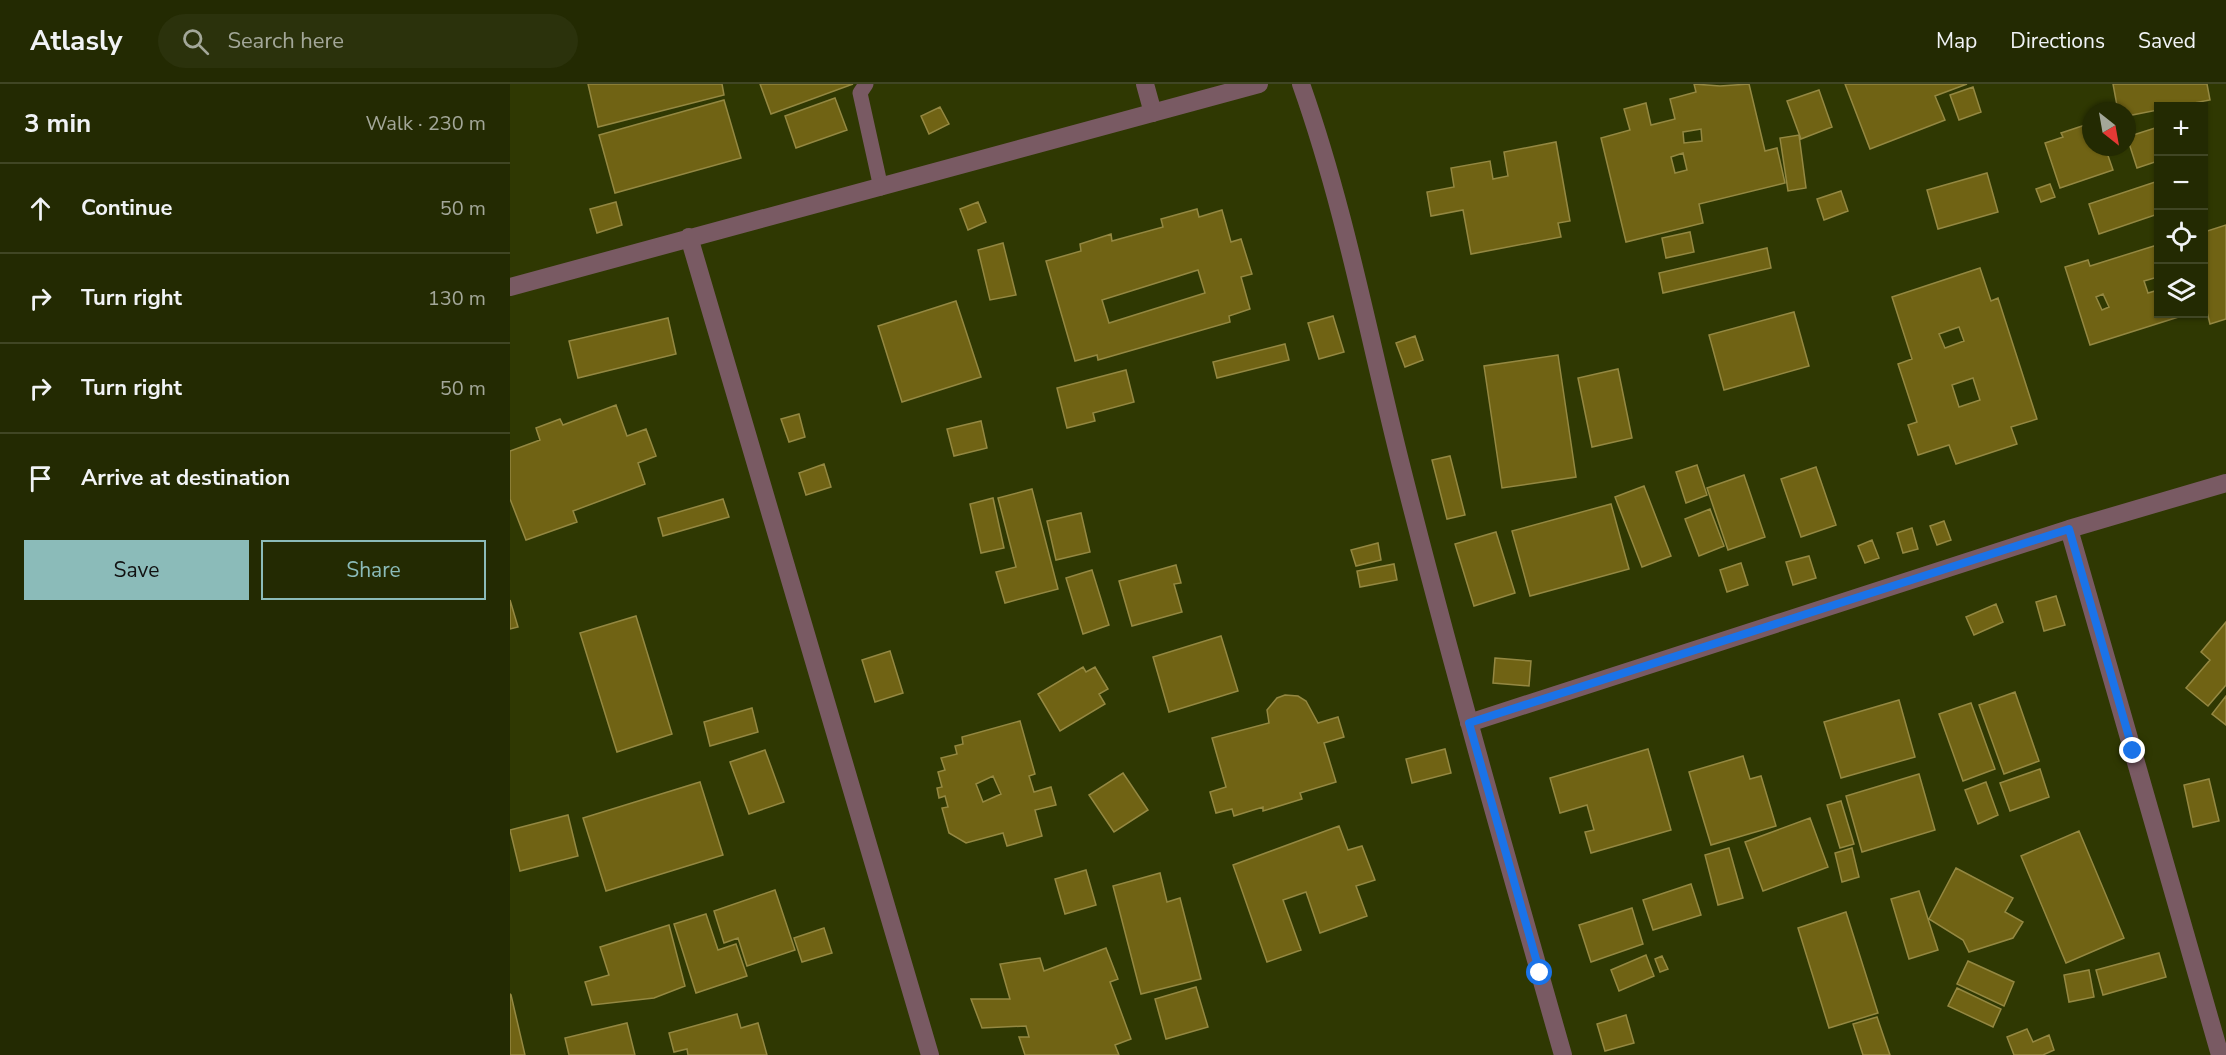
<!DOCTYPE html>
<html lang="en">
<head>
<meta charset="utf-8">
<style>
  body { margin:0; font-family:"Nunito Sans",sans-serif; background:#2b320c; color:#f1f3f6 }
  .controls { position:absolute; right:18px; top:18px; display:grid; overflow:hidden; border-radius:0px; box-shadow:0 2px 4px #0004 }
  .controls button { width:54px; height:54px; display:grid; place-items:center; padding:0; border:0; border-bottom:2px solid #404624; background:#232a02; color:#f1f3f6; font:30px sans-serif }
  .compass { position:absolute; left:1572px; top:18px; width:54px; height:54px; border-radius:50%; background:#232a02; box-shadow:0 2px 4px #0004; rotate:149deg }
  .stop { position:absolute; width:18px; height:18px; margin:-14px; border:4px solid #1a73e8; border-radius:50%; background:#fff }
  .stop.end { background:#1a73e8; border-color:#fff; box-shadow:0 2px 6px #0008 }
  .list { margin:0; padding:0; list-style:none }
  h2 { display:flex; justify-content:space-between; align-items:center; height:78px; margin:0; padding:0 24px; font-size:26px }
  h2 small { font-size:20px; font-weight:400; color:#a3a799 }
  .list li { display:grid; grid-template-columns:39px 1fr auto; gap:18px; align-items:center; box-sizing:border-box; height:90px; padding:0 24px; border-top:2px solid #404624 }
  .list b { display:block; font-size:22px; white-space:nowrap }
  .list em { font-size:20px; font-style:normal; color:#a3a799 }
  .actions { display:flex; gap:12px; padding:18px 24px }
  .actions a { flex:1; padding:14px 0; border:2px solid #8bbbb9; border-radius:0px; text-align:center; font-size:21px; color:#8bbbb9 }
  .actions .main { background:#8bbbb9; color:#111 }
  .icon { flex:none; width:33px; height:33px; fill:none; stroke:currentColor; stroke-width:2; stroke-linecap:round; stroke-linejoin:round }
  .map { position:relative; flex:none; width:1716px; height:971px; overflow:hidden }
  header { display:flex; align-items:center; gap:36px; box-sizing:border-box; height:84px; padding:0 30px; background:#232a02; border-bottom:2px solid #404624 }
  header strong { font-size:28px }
  nav { display:flex; gap:33px; margin-inline-start:auto; font-size:21px }
  .search { width:420px; height:54px; background:#2b320c; display:flex; align-items:center; gap:15px; box-sizing:border-box; padding:0 21px; border-radius:33px; color:#a3a799; font-size:22px }
  main { display:flex }
  aside { flex:1; background:#232a02 }
  .map>svg:first-child { display:block }
  .building { fill:#706314; stroke:#948842; stroke-width:1.5; fill-rule:evenodd }
  .lines { fill:none; stroke-linecap:round; stroke-linejoin:round }
  .lane { stroke:#795a63; stroke-width:15 }
  .street { stroke:#795a63; stroke-width:18 }
  .route { stroke:#1a73e8; stroke-width:8 }
</style>
</head>
<body>
<header>
<strong>Atlasly</strong>
<div class="search"><svg class="icon" aria-label="search" viewBox="0 0 24 24"><circle cx="10" cy="10" r="6"/><path d="M15 15l6 6"/></svg>Search here</div>
<nav><a>Map</a><a>Directions</a><a>Saved</a></nav>
</header>
<main>
<aside>
<h2>3 min<small>Walk · 230 m</small></h2>
<ul class="list">
<li><svg class="icon" aria-label="ahead" viewBox="0 0 24 24"><path d="M12 20V5M6 11l6-6 6 6"/></svg><div><b>Continue</b></div><em>50 m</em></li>
<li><svg class="icon" aria-label="right" viewBox="0 0 24 24"><path d="M7 20v-9h11M14 6l5 5-5 5"/></svg><div><b>Turn right</b></div><em>130 m</em></li>
<li><svg class="icon" aria-label="right" viewBox="0 0 24 24"><path d="M7 20v-9h11M14 6l5 5-5 5"/></svg><div><b>Turn right</b></div><em>50 m</em></li>
<li><svg class="icon" aria-label="arrive" viewBox="0 0 24 24"><path d="M6 21V4h12l-3 4 3 4H6"/></svg><div><b>Arrive at destination</b></div></li>
</ul>
<div class="actions"><a class="main">Save</a><a>Share</a></div>
</aside>
<div class="map">
<svg width="1716" height="971" viewBox="0 0 1716 971">
  <rect width="100%" height="100%" fill="#2f3802"/>
  <path class="building" d="M 78,0 L 212,0 L 214,11 L 88,43 Z
    M 250,0 L 343,0 L 261,30 Z
    M 1184,0 L 1210,2 L 1239,0 L 1255,67 L 1267,64 L 1275,99 L 1189,120 L 1193,139 L 1116,158 L 1091,54 L 1120,46 L 1114,25 L 1136,19 L 1141,41 L 1165,35 L 1160,15 L 1186,8 ZM 1191,45 L 1192,57 L 1174,59 L 1173,48 ZM 1173,69 L 1177,86 L 1165,89 L 1161,73 Z
    M 1335,0 L 1457,0 L 1425,12 L 1435,36 L 1360,65 Z
    M 1603,0 L 1697,0 L 1700,16 L 1668,22 L 1648,22 L 1648,26 L 1617,32 L 1617,27 L 1608,27 Z
    M 1463,3 L 1471,28 L 1449,36 L 1440,11 Z
    M 1309,6 L 1322,43 L 1291,55 L 1277,17 Z
    M 325,14 L 337,46 L 286,64 L 275,32 Z
    M 214,16 L 231,74 L 105,109 L 89,51 Z
    M 430,23 L 439,40 L 419,50 L 411,32 Z
    M 1581,39 L 1581,63 L 1595,63 L 1603,86 L 1550,104 L 1535,59 L 1553,53 L 1551,49 Z
    M 1648,43 L 1648,77 L 1627,84 L 1617,53 Z
    M 1289,51 L 1296,104 L 1278,107 L 1270,54 Z
    M 1046,58 L 1060,137 L 1048,139 L 1051,153 L 961,170 L 953,126 L 921,132 L 917,108 L 944,103 L 941,84 L 980,77 L 983,95 L 998,92 L 994,68 Z
    M 1477,89 L 1488,128 L 1428,145 L 1417,106 Z
    M 1648,97 L 1648,130 L 1589,150 L 1579,120 Z
    M 1540,100 L 1545,113 L 1531,118 L 1526,105 Z
    M 1331,107 L 1338,127 L 1314,136 L 1307,115 Z
    M 106,118 L 112,141 L 87,149 L 80,125 Z
    M 468,118 L 476,138 L 458,146 L 450,125 Z
    M 687,125 L 689,133 L 712,126 L 721,158 L 731,155 L 742,190 L 731,193 L 740,225 L 719,232 L 720,238 L 588,276 L 587,271 L 565,277 L 536,177 L 571,167 L 570,160 L 601,150 L 602,157 L 653,143 L 651,135 ZM 688,186 L 695,209 L 599,239 L 592,216 Z
    M 1716,141 L 1716,235 L 1700,240 L 1696,224 L 1694,225 L 1694,148 Z
    M 1180,148 L 1184,168 L 1156,174 L 1152,154 Z
    M 493,159 L 506,211 L 480,216 L 468,166 Z
    M 1647,161 L 1648,193 L 1634,197 L 1638,209 L 1648,206 L 1648,230 L 1678,230 L 1580,261 L 1555,183 L 1578,176 L 1580,182 ZM 1593,210 L 1599,223 L 1592,226 L 1586,213 Z
    M 1257,164 L 1261,184 L 1153,209 L 1149,189 Z
    M 1470,184 L 1481,217 L 1488,214 L 1527,335 L 1501,343 L 1507,360 L 1446,380 L 1439,361 L 1408,371 L 1398,341 L 1407,338 L 1388,280 L 1402,275 L 1382,213 ZM 1449,243 L 1454,257 L 1435,264 L 1429,250 ZM 1463,294 L 1470,316 L 1449,323 L 1442,301 Z
    M 446,217 L 471,293 L 392,318 L 368,242 Z
    M 1284,228 L 1299,282 L 1214,306 L 1199,251 Z
    M 823,232 L 834,268 L 809,275 L 798,239 Z
    M 158,234 L 166,270 L 68,294 L 59,257 Z
    M 905,252 L 913,276 L 895,283 L 886,259 Z
    M 775,260 L 779,276 L 707,294 L 703,278 Z
    M 1048,271 L 1066,393 L 992,404 L 974,282 Z
    M 1108,285 L 1122,354 L 1082,363 L 1068,294 Z
    M 616,286 L 624,318 L 583,329 L 585,337 L 557,344 L 547,304 Z
    M 106,321 L 117,352 L 136,345 L 146,372 L 128,379 L 135,400 L 63,427 L 67,438 L 16,456 L 0,415 L 0,367 L 30,356 L 26,344 L 50,335 L 53,341 Z
    M 289,330 L 295,353 L 279,358 L 271,335 Z
    M 471,337 L 477,364 L 444,372 L 437,345 Z
    M 940,372 L 955,431 L 937,435 L 922,376 Z
    M 314,380 L 321,403 L 296,411 L 289,389 Z
    M 1187,381 L 1197,411 L 1176,419 L 1166,388 Z
    M 1306,383 L 1326,441 L 1291,453 L 1271,395 Z
    M 1234,391 L 1255,453 L 1218,466 L 1197,404 Z
    M 1134,402 L 1161,472 L 1132,483 L 1105,413 Z
    M 522,405 L 548,505 L 495,519 L 486,488 L 506,483 L 488,414 Z
    M 483,414 L 494,464 L 471,469 L 460,420 Z
    M 213,415 L 219,433 L 153,452 L 148,434 Z
    M 1101,420 L 1119,485 L 1020,512 L 1002,447 Z
    M 1200,425 L 1214,462 L 1189,472 L 1175,435 Z
    M 571,429 L 580,468 L 546,476 L 537,437 Z
    M 1434,437 L 1441,456 L 1427,461 L 1420,442 Z
    M 1402,444 L 1408,465 L 1393,469 L 1387,449 Z
    M 986,448 L 1005,509 L 964,522 L 945,460 Z
    M 1362,456 L 1369,474 L 1355,479 L 1348,462 Z
    M 868,459 L 871,476 L 846,482 L 841,466 Z
    M 1299,472 L 1306,494 L 1283,501 L 1276,478 Z
    M 1231,479 L 1238,501 L 1217,508 L 1210,486 Z
    M 884,480 L 887,496 L 850,503 L 847,487 Z
    M 666,481 L 671,499 L 664,500 L 672,528 L 622,542 L 609,497 Z
    M 582,486 L 599,541 L 573,550 L 556,494 Z
    M 1546,512 L 1555,541 L 1534,547 L 1526,518 Z
    M 0,516 L 8,543 L 0,545 Z
    M 1486,520 L 1493,538 L 1464,551 L 1456,533 Z
    M 126,532 L 162,650 L 107,668 L 70,549 Z
    M 1716,538 L 1716,601 L 1698,622 L 1676,604 L 1700,576 L 1691,568 Z
    M 711,552 L 728,607 L 659,628 L 643,573 Z
    M 380,567 L 393,609 L 365,618 L 352,576 Z
    M 985,574 L 1021,577 L 1019,602 L 983,599 Z
    M 573,583 L 576,588 L 585,583 L 598,605 L 589,610 L 595,620 L 550,647 L 528,610 Z
    M 1505,608 L 1529,677 L 1494,690 L 1469,621 Z
    M 775,611 L 788,612 L 796,617 L 808,639 L 828,633 L 834,653 L 814,659 L 826,698 L 790,709 L 792,715 L 753,727 L 753,723 L 724,732 L 722,725 L 706,729 L 700,708 L 716,703 L 702,654 L 759,639 L 757,626 L 767,614 Z
    M 1716,612 L 1716,641 L 1702,630 Z
    M 1389,616 L 1405,673 L 1331,694 L 1314,638 Z
    M 1461,619 L 1485,685 L 1453,697 L 1429,630 Z
    M 242,624 L 248,648 L 200,662 L 194,638 Z
    M 510,637 L 525,690 L 519,692 L 524,708 L 541,703 L 546,721 L 525,726 L 532,752 L 497,762 L 493,749 L 456,759 L 439,749 L 432,724 L 438,723 L 435,712 L 429,714 L 427,704 L 432,703 L 428,688 L 435,686 L 431,674 L 447,670 L 445,662 L 453,660 L 452,653 ZM 483,692 L 491,710 L 473,718 L 466,700 Z
    M 935,665 L 941,689 L 902,699 L 896,675 Z
    M 1138,665 L 1161,746 L 1081,769 L 1075,748 L 1084,746 L 1077,721 L 1050,729 L 1040,694 Z
    M 255,666 L 274,718 L 239,730 L 220,678 Z
    M 1233,672 L 1240,695 L 1251,692 L 1266,742 L 1201,761 L 1179,688 Z
    M 1530,685 L 1539,713 L 1500,727 L 1490,699 Z
    M 613,689 L 638,726 L 604,748 L 579,711 Z
    M 1409,690 L 1425,746 L 1352,768 L 1336,712 Z
    M 1699,695 L 1709,737 L 1683,743 L 1674,701 Z
    M 190,698 L 213,771 L 96,807 L 73,734 Z
    M 1476,698 L 1488,731 L 1468,740 L 1455,706 Z
    M 1331,717 L 1344,760 L 1330,764 L 1317,721 Z
    M 58,731 L 68,772 L 10,787 L 0,746 Z
    M 1300,734 L 1318,783 L 1253,807 L 1235,758 Z
    M 829,742 L 838,766 L 852,762 L 865,796 L 846,802 L 857,832 L 810,849 L 796,808 L 773,816 L 791,866 L 757,878 L 723,781 Z
    M 1569,747 L 1614,854 L 1556,879 L 1511,772 Z
    M 1219,764 L 1233,814 L 1208,821 L 1195,771 Z
    M 1342,764 L 1349,793 L 1332,798 L 1325,769 Z
    M 1446,784 L 1503,814 L 1495,828 L 1513,838 L 1503,854 L 1459,868 L 1453,856 L 1419,835 Z
    M 576,786 L 586,821 L 555,830 L 545,795 Z
    M 650,789 L 657,818 L 670,814 L 691,895 L 631,910 L 603,802 Z
    M 1181,800 L 1191,831 L 1143,846 L 1133,816 Z
    M 265,806 L 285,866 L 237,882 L 228,854 L 214,859 L 204,827 Z
    M 1409,807 L 1428,866 L 1399,875 L 1381,815 Z
    M 1122,824 L 1133,860 L 1081,878 L 1069,841 Z
    M 1336,828 L 1368,929 L 1319,944 L 1288,844 Z
    M 196,830 L 208,866 L 226,860 L 237,892 L 186,909 L 164,840 Z
    M 159,841 L 175,902 L 144,914 L 82,921 L 75,898 L 99,891 L 90,863 Z
    M 314,844 L 322,869 L 292,878 L 284,854 Z
    M 596,864 L 608,895 L 600,898 L 621,955 L 605,961 L 609,971 L 515,971 L 509,953 L 519,953 L 516,942 L 472,944 L 461,915 L 500,915 L 490,880 L 530,874 L 534,887 Z
    M 1649,869 L 1656,893 L 1593,911 L 1586,886 Z
    M 1136,871 L 1144,892 L 1109,907 L 1101,886 Z
    M 1152,872 L 1158,885 L 1150,888 L 1145,875 Z
    M 1458,877 L 1504,898 L 1494,922 L 1447,900 Z
    M 1579,886 L 1584,913 L 1559,918 L 1554,891 Z
    M 686,903 L 698,943 L 656,955 L 645,915 Z
    M 1447,904 L 1491,925 L 1483,943 L 1438,922 Z
    M 0,910 L 1,911 L 15,971 L 0,971 Z
    M 227,930 L 231,944 L 248,939 L 257,971 L 178,971 L 177,965 L 164,968 L 159,949 Z
    M 1116,931 L 1124,959 L 1095,967 L 1087,940 Z
    M 1367,933 L 1380,971 L 1353,971 L 1343,940 Z
    M 117,939 L 125,971 L 59,971 L 55,954 Z
    M 1517,945 L 1523,958 L 1539,951 L 1544,966 L 1533,971 L 1504,971 L 1497,953 Z"/>
  <g class="lines">
    <path class="lane" d="M 356,0 L 350,9 L 371,104"/>
    <path class="street" d="M 635,0 L 643,29
      M 791,0 C 835,124 859,254 891,381 C 941,579 997,775 1053,971
      M 179,153 L 420,971
      M 0,203 L 749,0
      M 1559,445 L 1710,971
      M 959,639 L 1559,445 L 1716,399"/>
  </g>
  <g class="lines">
    <path class="route" d="M 1030,889 L 959,639 L 1559,445 L 1623,667"/>
  </g>
</svg>
<div class="controls">
<button>+</button>
<button>−</button>
<button><svg class="icon" aria-label="locate" viewBox="0 0 24 24"><circle cx="12" cy="12" r="6"/><path d="M12 2v4M12 18v4M2 12h4M18 12h4"/></svg></button>
<button><svg class="icon" aria-label="layers" viewBox="0 0 24 24"><path d="M12 4l9 5-9 5-9-5zM3 14l9 5 9-5"/></svg></button>
</div>
<svg class="compass" viewBox="-18 -18 36 36"><path d="M0-13l5 13h-10z" fill="#e53935"/><path d="M0 13l5-13h-10z" fill="#a3a799"/></svg>
<div class="stop" style="left:1030px;top:889px"></div>
<div class="stop end" style="left:1623px;top:667px"></div>
</div>
</main>
</body>
</html>
